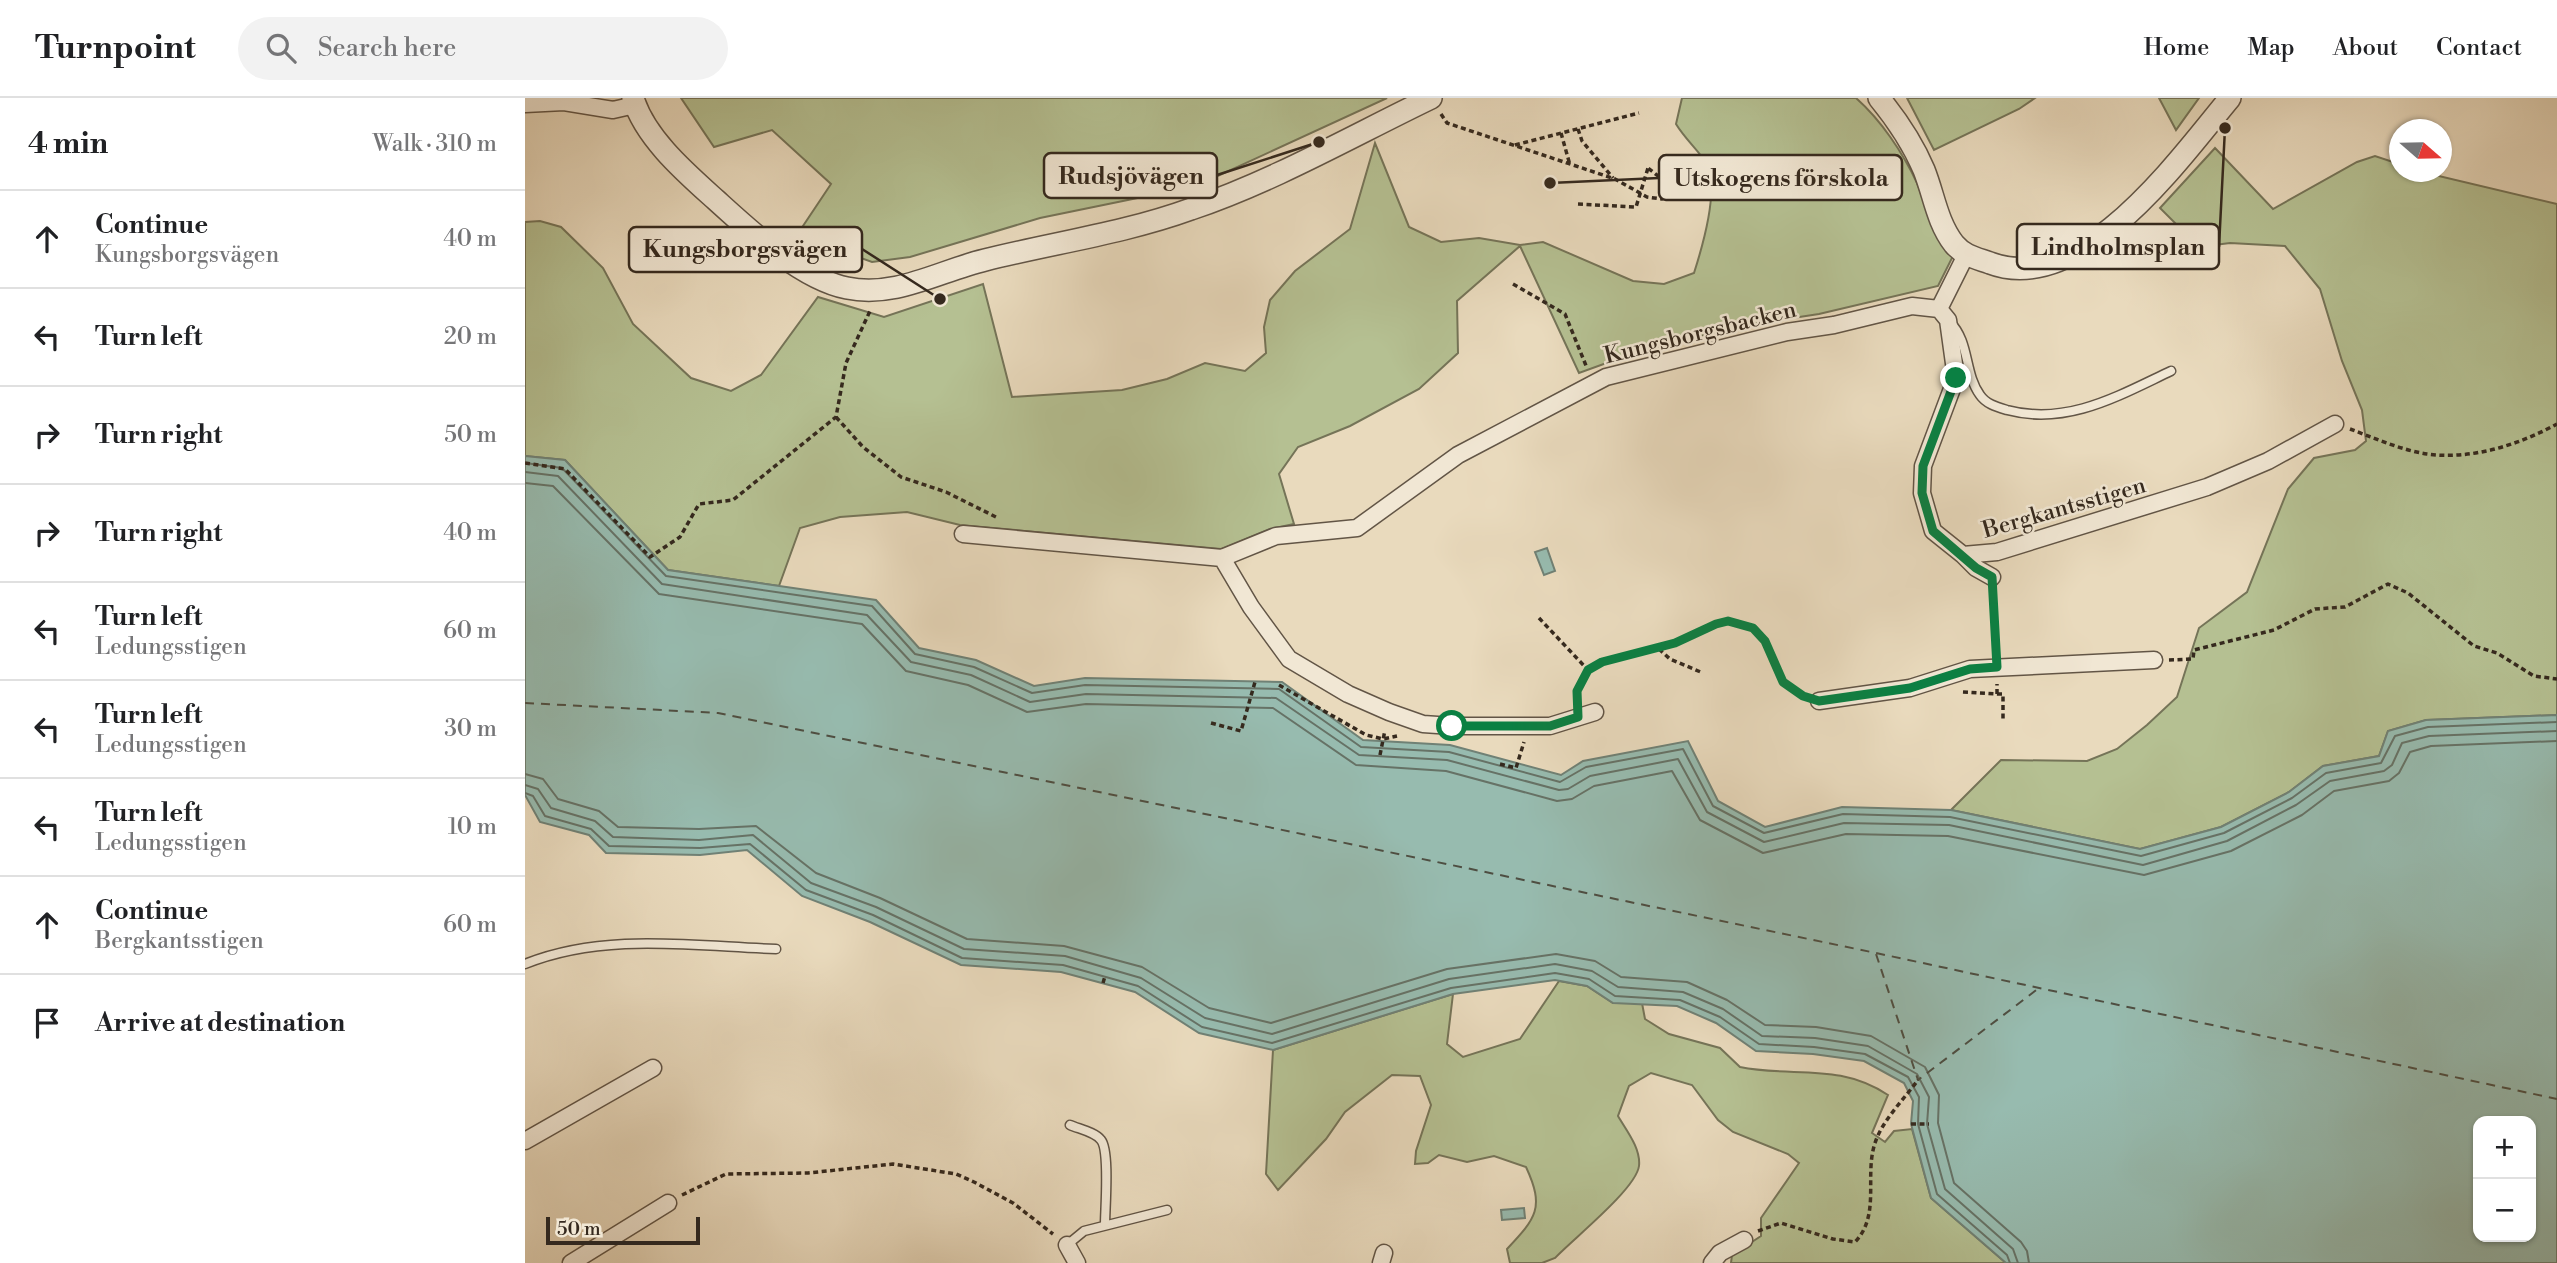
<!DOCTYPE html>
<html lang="en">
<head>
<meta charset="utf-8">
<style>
  body { margin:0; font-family:"Libre Bodoni",serif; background:#f2f2f2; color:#202124 }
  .controls { position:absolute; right:21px; bottom:21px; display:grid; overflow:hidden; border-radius:14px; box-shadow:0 2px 5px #0004 }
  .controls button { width:63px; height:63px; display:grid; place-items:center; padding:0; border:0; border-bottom:2px solid #e0e0e0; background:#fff; color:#202124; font:35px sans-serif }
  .compass { position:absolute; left:1864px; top:21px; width:63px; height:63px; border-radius:50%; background:#fff; box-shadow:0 2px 5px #0004; rotate:110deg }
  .scale { position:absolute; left:21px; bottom:18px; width:154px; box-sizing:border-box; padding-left:7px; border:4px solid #35291e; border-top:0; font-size:19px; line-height:24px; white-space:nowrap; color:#35291e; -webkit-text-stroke:5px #f1e7d4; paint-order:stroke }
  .stop { position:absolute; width:21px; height:21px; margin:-16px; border:5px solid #0b8043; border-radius:50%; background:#fff }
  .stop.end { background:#0b8043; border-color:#fff; box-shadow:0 2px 7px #0008 }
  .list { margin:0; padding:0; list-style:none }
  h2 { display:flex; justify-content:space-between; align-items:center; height:91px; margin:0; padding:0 28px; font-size:30px }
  h2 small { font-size:23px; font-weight:400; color:#757577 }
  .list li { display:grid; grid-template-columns:46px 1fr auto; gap:21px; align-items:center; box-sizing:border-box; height:98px; padding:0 28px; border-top:2px solid #e0e0e0 }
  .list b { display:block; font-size:26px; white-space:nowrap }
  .list p { margin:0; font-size:23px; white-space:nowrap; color:#757577 }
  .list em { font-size:23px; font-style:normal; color:#757577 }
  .icon { flex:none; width:38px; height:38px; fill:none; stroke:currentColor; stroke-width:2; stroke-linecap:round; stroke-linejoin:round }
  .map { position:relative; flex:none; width:2032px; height:1165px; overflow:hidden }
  header { display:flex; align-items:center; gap:42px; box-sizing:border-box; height:98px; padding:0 35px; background:#fff; border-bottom:2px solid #e0e0e0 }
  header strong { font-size:33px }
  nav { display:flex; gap:38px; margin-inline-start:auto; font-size:24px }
  .search { width:490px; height:63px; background:#f2f2f2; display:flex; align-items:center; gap:18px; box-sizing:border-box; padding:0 24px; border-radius:38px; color:#757577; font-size:26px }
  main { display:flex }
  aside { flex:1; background:#fff }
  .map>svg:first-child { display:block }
  .green { fill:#b5c092; stroke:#757458; stroke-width:2 }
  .water { fill:#97bbaf; stroke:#708175; stroke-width:2; fill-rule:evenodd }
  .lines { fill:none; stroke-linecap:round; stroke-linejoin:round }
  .shore { stroke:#667266; stroke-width:2 }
  .ferry { stroke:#4e4e42; stroke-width:2; stroke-dasharray:9 7; stroke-linecap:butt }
  .service-casing { stroke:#625546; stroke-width:11 }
  .minor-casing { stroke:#625546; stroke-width:19 }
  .tertiary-casing { stroke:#625546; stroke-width:24 }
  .path { stroke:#35291e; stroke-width:3.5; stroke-dasharray:5 3.5; stroke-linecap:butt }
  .service { stroke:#f1e7d4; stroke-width:8 }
  .minor { stroke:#f1e7d4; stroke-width:16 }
  .tertiary { stroke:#f1e7d4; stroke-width:21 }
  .path-bridge { stroke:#35291e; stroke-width:3.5; stroke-dasharray:5 3.5; stroke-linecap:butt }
  .route { stroke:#0b8043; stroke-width:9 }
  .labels { text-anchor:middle; stroke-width:5; stroke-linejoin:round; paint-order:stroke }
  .street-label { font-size:23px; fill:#35291e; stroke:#f1e7d4 }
  .leader { fill:none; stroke:#35291e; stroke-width:2.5 }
  .callout-dot { fill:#35291e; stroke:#f1e7d4; stroke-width:2.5 }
  .callout { fill:#f1e7d4; stroke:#35291e; stroke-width:2.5 }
  .callout-label { font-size:24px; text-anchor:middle; font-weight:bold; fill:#35291e }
</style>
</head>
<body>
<header>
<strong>Turnpoint</strong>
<div class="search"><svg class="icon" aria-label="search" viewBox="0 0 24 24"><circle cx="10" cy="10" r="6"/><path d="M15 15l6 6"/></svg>Search here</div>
<nav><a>Home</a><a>Map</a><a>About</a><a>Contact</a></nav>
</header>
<main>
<aside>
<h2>4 min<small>Walk · 310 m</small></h2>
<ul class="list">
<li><svg class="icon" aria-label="ahead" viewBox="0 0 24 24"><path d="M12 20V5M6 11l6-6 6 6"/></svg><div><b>Continue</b><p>Kungsborgsvägen</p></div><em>40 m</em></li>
<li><svg class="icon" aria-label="left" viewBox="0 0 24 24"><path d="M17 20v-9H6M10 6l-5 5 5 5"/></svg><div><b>Turn left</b></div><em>20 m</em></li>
<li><svg class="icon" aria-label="right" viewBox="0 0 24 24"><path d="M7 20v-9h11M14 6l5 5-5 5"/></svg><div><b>Turn right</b></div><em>50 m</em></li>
<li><svg class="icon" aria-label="right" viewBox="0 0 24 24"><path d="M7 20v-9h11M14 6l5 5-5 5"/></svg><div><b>Turn right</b></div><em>40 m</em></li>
<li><svg class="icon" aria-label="left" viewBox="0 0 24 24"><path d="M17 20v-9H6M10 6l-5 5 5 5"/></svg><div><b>Turn left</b><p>Ledungsstigen</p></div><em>60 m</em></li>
<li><svg class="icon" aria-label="left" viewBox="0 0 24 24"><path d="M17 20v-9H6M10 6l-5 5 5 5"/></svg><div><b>Turn left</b><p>Ledungsstigen</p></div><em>30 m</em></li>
<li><svg class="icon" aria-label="left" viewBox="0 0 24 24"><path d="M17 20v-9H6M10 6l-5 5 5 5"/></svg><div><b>Turn left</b><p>Ledungsstigen</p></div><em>10 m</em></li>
<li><svg class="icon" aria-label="ahead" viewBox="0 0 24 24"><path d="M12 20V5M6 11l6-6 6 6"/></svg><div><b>Continue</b><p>Bergkantsstigen</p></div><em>60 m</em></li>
<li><svg class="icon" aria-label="arrive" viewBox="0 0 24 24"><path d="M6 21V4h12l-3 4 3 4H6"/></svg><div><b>Arrive at destination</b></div></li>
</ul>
</aside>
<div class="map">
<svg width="2032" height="1165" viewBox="0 0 2032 1165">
  <rect width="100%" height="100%" fill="#e9dabd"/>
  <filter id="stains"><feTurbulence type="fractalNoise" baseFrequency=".00286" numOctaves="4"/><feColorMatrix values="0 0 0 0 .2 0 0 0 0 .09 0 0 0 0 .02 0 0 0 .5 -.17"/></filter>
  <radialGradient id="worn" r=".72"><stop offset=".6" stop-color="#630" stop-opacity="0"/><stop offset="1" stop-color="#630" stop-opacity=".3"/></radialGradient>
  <path class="green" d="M 156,0 L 862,0 L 671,88 L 515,120 L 385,159 L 347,164 L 272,137 L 306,86 L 247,32 L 189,49 Z
    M 1157,0 L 1331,0 C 1356,22 1378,55 1392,85 C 1403,111 1407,137 1428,158 L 1413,188 L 1294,216 L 1214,228 L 1109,255 L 1054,275 L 995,148 L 932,203 L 933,255 L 894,291 L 825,328 L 773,349 L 754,376 L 769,426 L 745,431 L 696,451 L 435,427 L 382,414 L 315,419 L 275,430 L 254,488 L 143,472 L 40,362 L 0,358 L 0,124 L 15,123 L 36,129 L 78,170 L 108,226 L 166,280 L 206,293 L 236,277 L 293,199 L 359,219 L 458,186 L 487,299 L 597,292 L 642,281 L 680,265 L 720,273 L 741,255 L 739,229 L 745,202 L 770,173 L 825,131 L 850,45 L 884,129 L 916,144 L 954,140 L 995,147 L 1018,144 L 1108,183 L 1139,186 L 1169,175 C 1177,150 1195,89 1181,65 C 1175,54 1160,41 1151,26 Z
    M 1382,0 L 1510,0 L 1494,11 L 1409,52 Z
    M 1634,0 L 1674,0 L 1651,32 Z
    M 1690,50 L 1748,111 L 1832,64 L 1850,58 L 1874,66 L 1874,74 L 1897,74 L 2032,106 L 2032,617 L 1901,622 L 1863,633 L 1854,658 L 1798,668 L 1764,694 L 1696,729 L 1615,751 L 1426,712 L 1476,662 L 1562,663 L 1592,651 L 1622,627 L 1652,599 L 1674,530 L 1722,494 L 1763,391 L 1789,360 L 1830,352 L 1841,343 L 1837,312 L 1817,263 L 1795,191 L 1760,148 L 1705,145 L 1674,149 L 1635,110 Z
    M 1034,883 L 1062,888 L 1088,905 L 1117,905 L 1120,921 L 1144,936 L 1195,950 L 1215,969 C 1268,980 1313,964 1363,997 L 1347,1035 L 1360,1044 L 1369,1033 L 1387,1031 L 1406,1100 L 1481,1165 L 1206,1165 L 1207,1157 L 1236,1138 L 1236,1120 L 1274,1065 L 1263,1056 L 1208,1034 L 1193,1022 L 1167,987 L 1126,975 L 1104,988 L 1093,1018 C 1101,1032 1116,1050 1114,1068 C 1111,1091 1048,1141 1030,1160 L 1017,1165 L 985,1165 L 982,1151 C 1011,1120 1020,1110 1001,1069 L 969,1058 L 942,1064 L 914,1057 L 903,1065 L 890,1066 L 891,1053 L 906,1007 L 895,978 L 867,977 L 820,1014 L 801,1041 L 753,1092 L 741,1076 L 748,952 L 928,896 L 922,946 L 938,959 L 995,941 Z"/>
  <path class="water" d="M 0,358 L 40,362 L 143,472 L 351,502 L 394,550 L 451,562 L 509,588 L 560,580 L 757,584 L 838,642 L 925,647 L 1036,677 L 1058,663 L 1163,643 L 1193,703 L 1240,729 L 1317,709 L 1426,712 L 1615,751 L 1696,729 L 1764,694 L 1798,668 L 1854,658 L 1863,633 L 1901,622 L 2032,617 L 2032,1165 L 1481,1165 L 1406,1100 L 1386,1026 L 1388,1003 L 1379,985 L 1339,963 L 1288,956 L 1231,953 L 1191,925 L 1152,908 L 1088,905 L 1062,888 L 1030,882 L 928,896 L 748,952 L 674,935 L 610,894 L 536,874 L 436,867 L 345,824 L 277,798 L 222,752 L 175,757 L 81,755 L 64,737 L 15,724 L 0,697 ZM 2006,1023 L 2006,1139 L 1953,1139 L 1953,1023 Z
    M 1022,450 L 1030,473 L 1019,477 L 1010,454 Z
    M 999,1110 L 1000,1120 L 977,1122 L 976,1112 Z"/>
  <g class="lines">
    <path class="shore" d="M 0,365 L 37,370 L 141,478 L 347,508 L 390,556 L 449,569 L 507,595 L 560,587 L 754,591 L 836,649 L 924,654 L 1035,684 L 1061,669 L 1158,651 L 1188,708 L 1239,735 L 1318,716 L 1425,719 L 1616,758 L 1699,735 L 1767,700 L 1801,675 L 1856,665 L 1870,638 L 1903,629 L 2032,624
      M 0,374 L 33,378 L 137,486 L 342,517 L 386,564 L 446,577 L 505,604 L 561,596 L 751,600 L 834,657 L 922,662 L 1034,692 L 1043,691 L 1065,678 L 1153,661 L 1182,714 L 1239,744 L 1319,725 L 1424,727 L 1618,767 L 1702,743 L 1771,707 L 1805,683 L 1859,673 L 1867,667 L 1877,645 L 1904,638 L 2032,633
      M 0,385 L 28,388 L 134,496 L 337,526 L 381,573 L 443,587 L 502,614 L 561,606 L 748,610 L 831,667 L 921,673 L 1032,703 L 1047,701 L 1069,688 L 1147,673 L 1175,722 L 1238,755 L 1321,736 L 1423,738 L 1619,777 L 1706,753 L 1777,717 L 1809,693 L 1864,683 L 1874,675 L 1885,654 L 1906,648 L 2032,643
      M 0,676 L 18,681 L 33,701 L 74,713 L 93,729 L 174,731 L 231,728 L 291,775 L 355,800 L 442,841 L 539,848 L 617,869 L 684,910 L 746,925 L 922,871 L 1031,856 L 1070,863 L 1096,879 L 1162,884 L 1202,902 L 1240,927 L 1291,929 L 1346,938 L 1400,969 L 1414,997 L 1413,1025 L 1429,1085 L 1496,1144 L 1502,1153 L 1504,1165
      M 0,687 L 13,691 L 26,710 L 70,723 L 88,739 L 174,742 L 228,737 L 286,785 L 351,809 L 439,851 L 540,858 L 616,880 L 680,920 L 747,936 L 924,881 L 1030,866 L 1067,873 L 1093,889 L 1158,894 L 1198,911 L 1237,938 L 1290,940 L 1343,948 L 1392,976 L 1404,999 L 1402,1026 L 1420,1091 L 1488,1151 L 1493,1165
      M 0,695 L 8,698 L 20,718 L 66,731 L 84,748 L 175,750 L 225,746 L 281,792 L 348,817 L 437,860 L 538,867 L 613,888 L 677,929 L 747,945 L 926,890 L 1030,875 L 1064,881 L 1090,898 L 1155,902 L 1195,919 L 1234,946 L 1289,949 L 1340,956 L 1383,979 L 1394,999 L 1393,1026 L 1412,1096 L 1482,1157 L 1485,1165"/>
    <path class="ferry" d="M 0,605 L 193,615 L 1351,855 L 2032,1001
      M 1351,856 L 1393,982 L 1514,890"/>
    <defs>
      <path id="service" d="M 1425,224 C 1445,244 1439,275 1455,297 C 1461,306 1472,309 1482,312 C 1542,328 1593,298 1646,273
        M 0,866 C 79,834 168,848 251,851
        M 545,1027 C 554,1031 570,1034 576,1042 C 585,1053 580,1110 580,1127
        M 542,1147 L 559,1133 L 642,1112"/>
      <path id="minor" d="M 0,6 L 39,4 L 88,12 L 110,7
        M 1441,157 L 1414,211 L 1423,222 L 1431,280 L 1398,368 L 1397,395 L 1408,433 L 1438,457 L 1472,454 L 1682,389 L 1743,363 L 1810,326
        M 438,436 L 697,460 L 726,509 L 764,561 L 823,596 L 864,614 L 898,626 L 927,628 L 1025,628 L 1070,614
        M 1438,457 L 1451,470 L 1467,479
        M 697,460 L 751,438 L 832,430 L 933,357 L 1081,279 L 1262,234 L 1309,227 L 1387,208 L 1414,211
        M 1294,603 L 1385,590 L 1445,571 L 1629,562
        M 0,1043 L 128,970
        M 542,1147 L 552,1165
        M 46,1165 L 143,1105
        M 856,1165 L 859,1155
        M 1187,1165 L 1195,1155 L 1219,1142"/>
      <path id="tertiary" d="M 108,0 C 120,40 161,75 191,102 C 224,132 276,181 322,190 C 371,200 414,173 460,162 C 528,145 600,135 666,111 C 749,83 827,38 906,0
        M 1354,0 C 1372,22 1388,46 1399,72 C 1409,97 1412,124 1429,146 C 1439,158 1451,160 1465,165 C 1556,200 1655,60 1705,0"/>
    </defs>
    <use href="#service" class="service-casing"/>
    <use href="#minor" class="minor-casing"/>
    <use href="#tertiary" class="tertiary-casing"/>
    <path class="path" d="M 916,16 L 922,25 L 1090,81 L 1122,99 L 1137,101 L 1147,89 L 1123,70
      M 1053,31 L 1057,43 L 1088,80
      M 1036,35 L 1045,67
      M 990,47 L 1114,15
      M 988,186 L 1040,216 L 1062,270
      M 311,319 L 338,349 L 376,379 L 421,394 L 473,420
      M 1825,331 C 1849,340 1876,352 1902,356 C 1947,362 1993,347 2032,326
      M 0,365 L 40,371 L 125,459 L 155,439 L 174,406 L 208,402 L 311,319 L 321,265 L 345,213
      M 1468,495 L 1471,553
      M 1014,520 L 1063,572
      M 1134,551 L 1145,561 L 1178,575
      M 1644,562 L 1668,561 L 1669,552 L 1749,532 L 1790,511 L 1820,509 L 1863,486 L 1883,495 L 1949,548 L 1972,555 L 2009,578 L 2032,581
      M 754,587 L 841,637 L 858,641 L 872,638
      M 1438,594 L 1472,596 L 1472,586
      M 1472,596 L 1478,596 L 1478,623
      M 1053,603 L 1052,593 L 1063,572 L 1077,564 L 1134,551 L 1203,523 L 1228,530 L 1235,537 L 1246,552 L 1258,584 L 1279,598
      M 686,625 L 716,633 L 730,584
      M 855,657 L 860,632
      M 975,666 L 991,670 L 999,644
      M 578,885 L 580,878
      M 1386,1026 L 1404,1026
      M 157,1097 L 201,1076 L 283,1075 L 368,1066 L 431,1076 L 449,1084 L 488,1105 L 528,1136
      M 1233,1133 L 1256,1125 L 1308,1141 L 1330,1144 C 1356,1117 1339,1078 1350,1045 C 1357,1023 1379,1001 1393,982"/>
    <use href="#service" class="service"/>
    <use href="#minor" class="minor"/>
    <use href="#tertiary" class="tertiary"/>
    <path class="path-bridge" d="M 1053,106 L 1111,109 L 1123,70"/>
  </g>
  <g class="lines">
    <path class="route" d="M 927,628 L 1025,628 L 1053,619 L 1052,593 L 1063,572 L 1077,564 L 1150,545 L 1191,526 L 1203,523 L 1228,530 L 1240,543 L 1258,584 L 1278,598 L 1294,603 L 1385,590 L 1445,571 L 1472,569 L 1467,479 L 1451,470 L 1408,433 L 1397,395 L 1398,368 L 1431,280"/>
  </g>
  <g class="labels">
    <g class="street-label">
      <text transform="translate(1175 234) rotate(-14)" y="8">Kungsborgsbacken</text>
      <text transform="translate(1539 409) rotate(-16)" y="8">Bergkantsstigen</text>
    </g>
  </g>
  <path class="leader" d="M794 44L692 77M1025 85L1134 80M1700 30L1694 149M415 201L337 151"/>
  <g class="callout-dot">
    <circle cx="794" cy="44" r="7"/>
    <circle cx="1025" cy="85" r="7"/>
    <circle cx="1700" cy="30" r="7"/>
    <circle cx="415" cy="201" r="7"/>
  </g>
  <g class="callout">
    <rect x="519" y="55" width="173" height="45" rx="7"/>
    <rect x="1134" y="57" width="243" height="45" rx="7"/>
    <rect x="1492" y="126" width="202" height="45" rx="7"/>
    <rect x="104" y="129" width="233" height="45" rx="7"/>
  </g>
  <g class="callout-label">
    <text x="606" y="86">Rudsjövägen</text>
    <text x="1256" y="88">Utskogens förskola</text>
    <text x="1593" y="157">Lindholmsplan</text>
    <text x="220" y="159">Kungsborgsvägen</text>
  </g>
  <rect width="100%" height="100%" filter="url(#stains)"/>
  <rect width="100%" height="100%" fill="url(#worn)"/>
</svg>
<div class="controls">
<button>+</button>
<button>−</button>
</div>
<svg class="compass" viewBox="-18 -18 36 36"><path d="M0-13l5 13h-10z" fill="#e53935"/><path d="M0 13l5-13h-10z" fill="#757577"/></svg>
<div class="scale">50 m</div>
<div class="stop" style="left:927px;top:628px"></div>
<div class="stop end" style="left:1431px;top:280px"></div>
</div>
</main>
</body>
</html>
